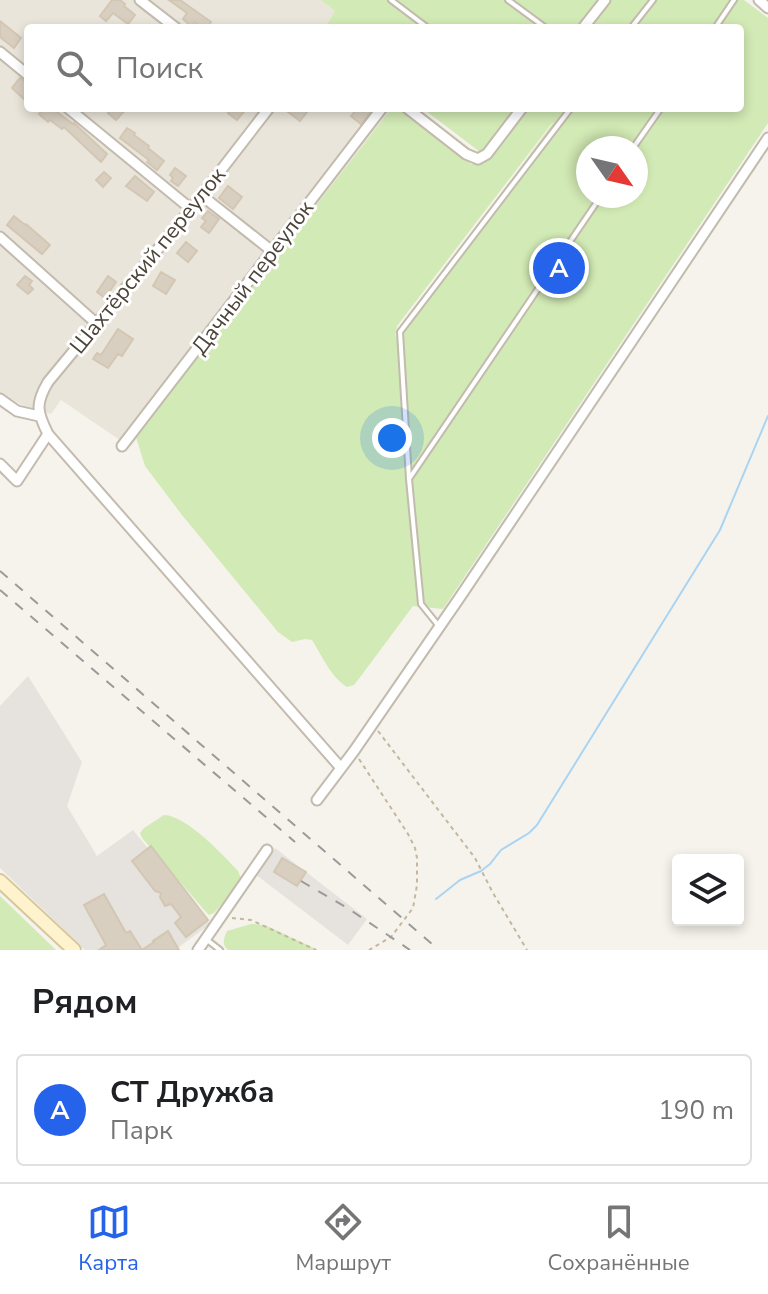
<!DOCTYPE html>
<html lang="ru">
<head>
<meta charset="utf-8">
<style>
  body { margin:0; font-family:"Nunito Sans",sans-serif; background:#f6f6f6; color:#202124 }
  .controls { position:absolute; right:24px; bottom:24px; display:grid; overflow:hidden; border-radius:8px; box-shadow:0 4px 12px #0003 }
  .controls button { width:72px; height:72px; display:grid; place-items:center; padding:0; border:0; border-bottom:2px solid #e0e0e0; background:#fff; color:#202124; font:40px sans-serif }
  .compass { position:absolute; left:576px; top:136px; width:72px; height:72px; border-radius:50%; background:#fff; box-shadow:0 4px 12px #0003; rotate:124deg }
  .you { position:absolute; left:392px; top:438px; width:28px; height:28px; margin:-20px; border:6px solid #fff; border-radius:50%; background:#1a73e8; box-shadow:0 0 0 12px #1a73e833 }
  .badge { display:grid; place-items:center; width:52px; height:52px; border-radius:50%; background:#2563eb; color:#fff; font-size:26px; font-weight:700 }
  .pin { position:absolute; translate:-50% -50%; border:4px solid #fff; box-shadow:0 2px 8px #0006 }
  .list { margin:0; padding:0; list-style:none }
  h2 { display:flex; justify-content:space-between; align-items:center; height:104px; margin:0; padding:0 32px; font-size:34px }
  h2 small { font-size:26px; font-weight:400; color:#757577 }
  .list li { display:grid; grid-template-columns:52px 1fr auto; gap:24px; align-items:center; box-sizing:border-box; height:112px; margin:0 16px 16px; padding:0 16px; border:2px solid #e0e0e0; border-radius:8px }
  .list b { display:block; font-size:30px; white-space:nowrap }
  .list p { margin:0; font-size:26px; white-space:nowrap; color:#757577 }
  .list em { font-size:26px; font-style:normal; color:#757577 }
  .icon { flex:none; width:44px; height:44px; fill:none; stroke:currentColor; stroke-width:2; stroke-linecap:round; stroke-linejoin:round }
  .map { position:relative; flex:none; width:768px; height:950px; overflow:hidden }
  .search { position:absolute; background:#fff; box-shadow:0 4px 12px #0003; left:24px; right:24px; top:24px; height:88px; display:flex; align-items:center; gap:20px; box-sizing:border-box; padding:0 28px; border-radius:8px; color:#757577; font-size:30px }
  .sheet { height:232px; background:#fff }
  nav { display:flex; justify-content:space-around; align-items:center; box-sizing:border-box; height:112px; border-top:2px solid #e0e0e0; background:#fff; font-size:22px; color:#757577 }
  nav a { display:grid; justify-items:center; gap:4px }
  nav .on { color:#2563eb }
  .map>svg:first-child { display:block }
  .residential { fill:#eae5da }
  .industrial { fill:#e6e2dd }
  .green { fill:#d2eab5; fill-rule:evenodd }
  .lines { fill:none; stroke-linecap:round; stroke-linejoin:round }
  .stream { stroke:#a9d4f2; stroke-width:2 }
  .building { fill:#d8cfc1; stroke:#d3c7b4; stroke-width:2 }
  .lane-casing { stroke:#c2bbae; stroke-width:8 }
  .street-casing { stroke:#c2bbae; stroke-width:13 }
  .secondary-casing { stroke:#d6c79b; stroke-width:16 }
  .path { stroke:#c4b79f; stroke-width:2; stroke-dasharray:4 4; stroke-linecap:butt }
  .lane { stroke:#fff; stroke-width:4 }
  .street { stroke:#fff; stroke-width:9 }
  .secondary { stroke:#fff3cd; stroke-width:12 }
  .rail { stroke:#9a9a9a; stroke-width:2; stroke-dasharray:10 10; stroke-linecap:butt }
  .labels { text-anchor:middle; stroke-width:6; stroke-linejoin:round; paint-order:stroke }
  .street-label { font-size:22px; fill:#4b4439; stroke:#fff }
</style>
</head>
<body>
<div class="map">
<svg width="768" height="950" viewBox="0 0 768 950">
  <rect width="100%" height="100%" fill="#f6f3ec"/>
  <path class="residential" d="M 0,0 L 321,0 L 335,11 L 325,28 L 28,28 L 28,108 L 394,108 L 362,146 L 218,337 L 130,447 L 61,400 L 51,414 L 22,405 L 0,393 Z"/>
  <path class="industrial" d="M 28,676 L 82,762 L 67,806 L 97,856 L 133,830 L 210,924 L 175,950 L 85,950 L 0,868 L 0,706 Z
    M 275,848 L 367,919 L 348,945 L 255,874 Z"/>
  <path class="green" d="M 321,0 L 602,0 L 580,28 L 325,28 L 335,11 Z
    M 611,0 L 744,0 L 768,18 L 768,123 L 443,609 L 413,606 L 361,676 L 354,685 L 347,687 C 331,677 322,656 312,640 L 305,639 L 292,642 L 278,632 L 182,515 L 145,466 L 136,437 L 392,108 L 403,111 L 471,164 L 482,164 L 492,157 L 529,108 L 740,108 L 740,28 L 590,28 ZM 552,123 L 553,123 L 395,337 L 397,326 ZM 588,148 L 636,148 L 636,196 L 588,196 Z
    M 422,108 L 520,108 L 484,155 Z
    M 164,815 C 187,816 222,854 238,871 L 241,878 L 240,883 L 214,913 L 209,915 L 206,912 L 142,838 L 140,833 L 144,828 Z
    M 0,896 L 56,950 L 0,950 Z
    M 251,924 L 265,925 L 318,950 L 228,950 C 221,944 224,938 227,931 Z"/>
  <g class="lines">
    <path class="stream" d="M 436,899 L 460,880 L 481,871 L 490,864 L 501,850 L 529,833 L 537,825 L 720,530 L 768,416"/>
  </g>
  <path class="building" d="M 112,0 L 120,0 L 125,4 L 124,6 L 135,15 L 128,24 L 113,13 L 106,21 L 100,16 Z
    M 169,0 L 180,0 L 211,22 L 207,28 L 203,28 L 194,22 L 191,26 L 183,19 L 187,13 Z
    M 0,21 L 21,38 L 14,48 L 0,37 Z
    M 20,78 L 28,85 L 28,103 L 12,88 Z
    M 36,108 L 60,108 L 57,112 L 73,124 L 74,123 L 107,154 L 101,162 L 64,127 L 62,129 L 50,120 L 48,122 L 39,114 L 41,112 Z
    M 113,108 L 127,108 L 116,120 L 108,113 Z
    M 232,108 L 247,108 L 237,120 L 228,113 Z
    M 292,108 L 310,108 L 300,121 L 288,112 Z
    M 358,108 L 373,108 L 361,124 L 351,116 Z
    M 127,128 L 135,133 L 134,135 L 149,146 L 148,148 L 164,161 L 157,170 L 147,162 L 149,160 L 120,138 Z
    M 175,168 L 186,176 L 178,186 L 171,181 L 173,178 L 170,175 Z
    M 104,172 L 111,178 L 103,187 L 96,180 Z
    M 135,176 L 154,192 L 147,201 L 126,186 Z
    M 228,186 L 242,197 L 233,209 L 219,198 Z
    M 208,211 L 219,219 L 209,233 L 201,227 L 206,221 L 202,218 Z
    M 14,216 L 25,225 L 26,224 L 50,245 L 42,254 L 7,225 Z
    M 186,242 L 197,251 L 188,262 L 177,253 Z
    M 161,272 L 175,280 L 166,294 L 153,286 Z
    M 25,276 L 32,281 L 29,285 L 33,289 L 28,294 L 17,285 Z
    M 108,276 L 116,282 L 105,298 L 97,292 Z
    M 118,329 L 133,339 L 122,356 L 118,354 L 108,368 L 93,359 L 97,353 L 101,355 Z
    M 151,846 L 208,920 L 186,937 L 175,923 L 181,917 L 171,904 L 165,906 L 160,897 L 161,893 L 155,891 L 132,861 Z
    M 282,858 L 306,872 L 297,886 L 274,872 Z
    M 104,894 L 126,933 L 130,931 L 142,950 L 99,950 L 106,945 L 84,905 Z
    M 168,931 L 179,950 L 142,950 L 154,942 L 153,941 Z"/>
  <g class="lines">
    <defs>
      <path id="lane" d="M 391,0 L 428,28
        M 508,0 L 546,28
        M 631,28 L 653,0
        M 715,28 L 734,0
        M 633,148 L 661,108
        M 409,479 L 601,196
        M 438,625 L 421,604 L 409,479 L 400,332 L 571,108
        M 206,939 L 220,950"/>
      <path id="street" d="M 140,0 L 176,28
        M 759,0 L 768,8
        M 583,28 L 605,0
        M 0,52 L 28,75
        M 68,108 L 191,209
        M 269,108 L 191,209 L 48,382 C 35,404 37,412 48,434 L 341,768
        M 407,108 L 466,154 L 478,159 L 487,154 L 522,108
        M 201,195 L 272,251
        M 0,237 L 97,324
        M 0,399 L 17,411 L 39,416
        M 122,446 L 382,108
        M 0,464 L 17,481 L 48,434
        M 317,800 L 354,751 L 460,597 L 768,138
        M 198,950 L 267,850"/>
      <path id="secondary" d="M 0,881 L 74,950"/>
    </defs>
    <use href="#lane" class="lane-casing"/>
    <use href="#street" class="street-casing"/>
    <use href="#secondary" class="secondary-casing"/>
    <path class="path" d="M 378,731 L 475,858 L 493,893 L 527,950
      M 359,759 L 408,834 L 415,848 L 417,858 L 417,885 L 413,908 L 391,937 L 369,950
      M 232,918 L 251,920 L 316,950"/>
    <use href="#lane" class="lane"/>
    <use href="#street" class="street"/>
    <use href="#secondary" class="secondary"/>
    <path class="rail" d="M 0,571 L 439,950
      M 0,590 L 295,842
      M 301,881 L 349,909 L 410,950"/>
  </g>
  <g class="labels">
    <g class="street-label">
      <text transform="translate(147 260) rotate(-51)" y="8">Шахтёрский переулок</text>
      <text transform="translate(252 277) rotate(-53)" y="8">Дачный переулок</text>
    </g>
  </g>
</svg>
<div class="controls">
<button><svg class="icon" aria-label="layers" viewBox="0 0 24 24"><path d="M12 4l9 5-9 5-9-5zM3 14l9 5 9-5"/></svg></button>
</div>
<svg class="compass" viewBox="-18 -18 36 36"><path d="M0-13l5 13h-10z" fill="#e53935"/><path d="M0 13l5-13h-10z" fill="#757577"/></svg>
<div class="you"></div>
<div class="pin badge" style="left:559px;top:268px">A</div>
<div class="search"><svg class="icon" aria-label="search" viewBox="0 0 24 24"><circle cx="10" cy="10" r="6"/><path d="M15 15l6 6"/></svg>Поиск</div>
</div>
<section class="sheet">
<h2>Рядом<small></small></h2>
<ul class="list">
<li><span class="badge">A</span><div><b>СТ Дружба</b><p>Парк</p></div><em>190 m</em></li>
</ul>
</section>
<nav>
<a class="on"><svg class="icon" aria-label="map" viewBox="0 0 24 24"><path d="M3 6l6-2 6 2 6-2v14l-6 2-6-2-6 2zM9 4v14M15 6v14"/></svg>Карта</a>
<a><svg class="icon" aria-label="directions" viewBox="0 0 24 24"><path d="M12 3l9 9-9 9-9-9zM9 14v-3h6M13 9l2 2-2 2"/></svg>Маршрут</a>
<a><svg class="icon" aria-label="saved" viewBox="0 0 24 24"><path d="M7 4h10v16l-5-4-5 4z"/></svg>Сохранённые</a>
</nav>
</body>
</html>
